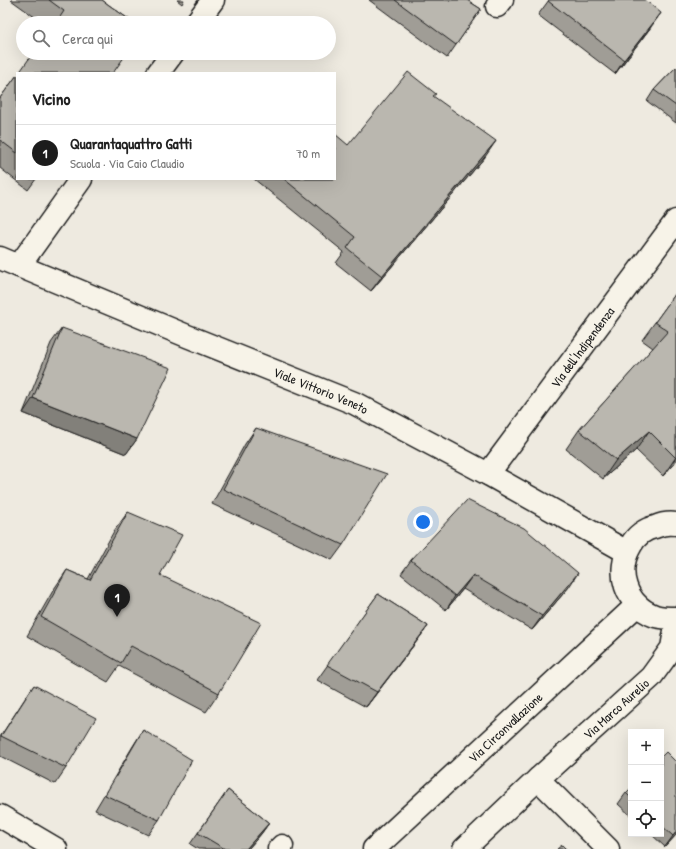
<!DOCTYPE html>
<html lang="it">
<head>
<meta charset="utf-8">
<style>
  body { margin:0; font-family:"Patrick Hand",sans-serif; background:#f2f2f2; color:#222 }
  .controls { position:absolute; right:12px; bottom:12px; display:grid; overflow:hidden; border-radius:0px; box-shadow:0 4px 16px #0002 }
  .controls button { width:36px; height:36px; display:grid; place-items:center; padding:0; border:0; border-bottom:1px solid #e0e0e0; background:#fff; color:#222; font:20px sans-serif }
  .you { position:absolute; left:423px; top:522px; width:14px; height:14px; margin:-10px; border:3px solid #fff; border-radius:50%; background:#1a73e8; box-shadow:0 0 0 6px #1a73e833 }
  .badge { display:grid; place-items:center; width:26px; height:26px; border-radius:50%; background:#1c1c1c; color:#fff; font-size:13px; font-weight:700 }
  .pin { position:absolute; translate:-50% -33px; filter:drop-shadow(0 1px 2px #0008) }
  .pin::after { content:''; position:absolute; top:21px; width:14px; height:12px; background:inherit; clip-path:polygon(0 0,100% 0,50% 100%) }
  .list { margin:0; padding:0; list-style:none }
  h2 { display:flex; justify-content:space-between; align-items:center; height:52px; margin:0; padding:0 16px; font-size:17px }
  h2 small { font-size:13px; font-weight:400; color:#767676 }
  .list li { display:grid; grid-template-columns:26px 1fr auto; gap:12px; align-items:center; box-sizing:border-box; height:56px; padding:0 16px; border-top:1px solid #e0e0e0 }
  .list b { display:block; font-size:15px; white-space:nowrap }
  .list p { margin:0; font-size:13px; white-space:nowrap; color:#767676 }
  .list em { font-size:13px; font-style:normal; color:#767676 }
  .icon { flex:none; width:22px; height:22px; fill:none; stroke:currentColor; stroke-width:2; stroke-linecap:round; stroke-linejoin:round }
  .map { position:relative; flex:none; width:676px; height:849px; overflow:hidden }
  .search { position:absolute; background:#fff; box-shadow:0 4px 16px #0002; left:16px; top:16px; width:320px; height:44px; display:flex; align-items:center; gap:10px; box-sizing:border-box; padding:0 14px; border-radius:22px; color:#767676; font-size:15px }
  .panel { position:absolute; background:#fff; box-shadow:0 4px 16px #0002; left:16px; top:72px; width:320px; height:108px; border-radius:0px }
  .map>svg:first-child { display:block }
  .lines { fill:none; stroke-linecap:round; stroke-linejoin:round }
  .minor-casing { stroke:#1c1c1c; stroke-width:25 }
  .major-casing { stroke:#1c1c1c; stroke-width:25 }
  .minor { stroke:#f7f3e8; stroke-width:22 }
  .major { stroke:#f7f3e8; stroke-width:22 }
  .wall { fill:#a09d96; stroke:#1c1c1c }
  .shaded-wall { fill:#82807a; stroke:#1c1c1c }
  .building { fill:#bab7af; stroke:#1c1c1c }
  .labels { text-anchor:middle; stroke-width:4; stroke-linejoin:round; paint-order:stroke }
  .street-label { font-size:13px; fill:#1c1c1c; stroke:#f7f3e8 }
</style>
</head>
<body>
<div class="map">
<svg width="676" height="849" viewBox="0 0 676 849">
  <rect width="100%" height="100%" fill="#eeeae0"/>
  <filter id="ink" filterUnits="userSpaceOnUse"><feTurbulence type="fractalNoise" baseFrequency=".025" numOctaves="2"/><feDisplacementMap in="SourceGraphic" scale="8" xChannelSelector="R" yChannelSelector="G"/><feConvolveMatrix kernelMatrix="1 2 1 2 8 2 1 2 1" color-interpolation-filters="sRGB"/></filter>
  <g filter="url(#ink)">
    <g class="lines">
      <defs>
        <g id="minor">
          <path d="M 497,6 L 502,0"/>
          <path d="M 196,23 L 213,0"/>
          <path d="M 158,73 L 173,53"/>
          <path id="s1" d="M 0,258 L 187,336 L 354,403 L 488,474 L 627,552"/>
          <path d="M 19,266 L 81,179"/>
          <path id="s2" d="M 488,474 L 676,221"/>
          <path d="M 538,779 L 608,849"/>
          <path d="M 0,816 L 56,849"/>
          <path d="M 279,849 L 282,846"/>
          <path id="s3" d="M 464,849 L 538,779 L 651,677 L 672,648 L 676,625"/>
        </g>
        <g id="major">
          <path d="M 676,524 C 669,523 662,524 655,527 C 645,529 636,536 631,545 C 615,571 625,605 655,616 C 662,618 669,618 676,618"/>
          <path id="s4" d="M 374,849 L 637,605"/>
        </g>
      </defs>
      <use href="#minor" class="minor-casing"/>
      <use href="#major" class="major-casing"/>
      <use href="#minor" class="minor"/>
      <use href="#major" class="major"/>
    </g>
    <path class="wall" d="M 11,0 L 102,0 L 134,23 L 43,23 Z
      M 177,0 L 184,0 L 182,4 Z
      M 369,0 L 467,0 L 481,9 L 447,58 Z
      M 549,0 L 651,27 L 615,74 L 538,15 Z
      M 676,67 L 676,123 L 647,101 L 654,90 Z
      M 17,75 L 17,179 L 36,179 L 28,190 L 0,168 L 0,98 Z
      M 434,97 L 485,157 L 371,291 L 336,263 L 344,252 L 254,179 L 335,179 L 348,145 Z
      M 676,293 L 676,461 L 663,476 L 636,450 L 603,479 L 566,449 L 579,430 L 653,348 L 642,340 Z
      M 62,328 L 137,439 L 126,454 L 23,413 L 51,343 Z
      M 256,428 L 343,545 L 332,560 L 212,504 L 245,444 Z
      M 128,512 L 160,575 L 219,693 L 206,712 L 119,666 L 108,682 L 27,636 L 54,589 L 67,570 L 88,579 L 114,531 Z
      M 411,560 L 569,587 L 532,630 L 463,589 L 446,610 L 401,574 Z
      M 378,594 L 428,626 L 417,641 L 366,707 L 317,680 Z
      M 34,685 L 66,768 L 55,784 L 0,756 L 0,737 L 24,700 Z
      M 143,730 L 159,820 L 148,835 L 95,810 L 133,746 Z
      M 661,757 L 676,835 L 665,847 L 651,834 L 661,834 Z
      M 631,788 L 631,816 L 618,804 L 626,793 Z
      M 228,790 L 269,823 L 261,834 L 248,849 L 198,849 L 190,844 Z"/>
    <path class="shaded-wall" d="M 661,13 L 651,27 L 615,74 L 624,60 Z
      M 496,141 L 485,157 L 371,291 L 382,276 Z
      M 33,398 L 137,439 L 126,454 L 23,413 Z
      M 649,431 L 636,450 L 603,479 L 616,460 Z
      M 676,457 L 676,461 L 663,476 Z
      M 578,573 L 569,587 L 532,630 L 542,616 Z
      M 473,575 L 463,589 L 446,610 L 455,596 Z
      M 428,626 L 417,641 L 366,707 L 377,692 Z
      M 269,823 L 261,834 L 248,849 L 246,849 Z
      M 676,832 L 676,835 L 665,847 L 673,836 Z"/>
    <path class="building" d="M 49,0 L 102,0 L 134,23 L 56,23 L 64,11 Z
      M 395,0 L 467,0 L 481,9 L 456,45 Z
      M 549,0 L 645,0 L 661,13 L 624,60 L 548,1 Z
      M 33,53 L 127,53 L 113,73 L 19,73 Z
      M 676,67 L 676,106 L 654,90 Z
      M 408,72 L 436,94 L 433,96 L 496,141 L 382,276 L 347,248 L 355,237 L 284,179 L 335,179 L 335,134 L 348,145 Z
      M 17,75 L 17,153 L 0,140 L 0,98 Z
      M 676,293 L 676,458 L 649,431 L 616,460 L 579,430 L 668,331 L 655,322 Z
      M 62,328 L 171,368 L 137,439 L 33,398 Z
      M 256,428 L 387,474 L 343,545 L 223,489 Z
      M 467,500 L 524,528 L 578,573 L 542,616 L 473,575 L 455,596 L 411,560 Z
      M 128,512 L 182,535 L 160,575 L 261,623 L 219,693 L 131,646 L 121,663 L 41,617 L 67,570 L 90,580 Z
      M 378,594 L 428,626 L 377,692 L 327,665 Z
      M 34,685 L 96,718 L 66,768 L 1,736 Z
      M 143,730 L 192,760 L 159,820 L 105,795 Z
      M 666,752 L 676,762 L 676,832 L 673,836 L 661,825 L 661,757 Z
      M 631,788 L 631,798 L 626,793 Z
      M 228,790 L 269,823 L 246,849 L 225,849 L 198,833 Z
      M 562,845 L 566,849 L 557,849 Z"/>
  </g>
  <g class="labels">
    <g class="street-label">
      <text dy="5" stroke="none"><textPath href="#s2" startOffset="158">Via dell'Indipendenza</textPath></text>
      <text dy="5" stroke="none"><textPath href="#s1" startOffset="347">Viale Vittorio Veneto</textPath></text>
      <text dy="5" stroke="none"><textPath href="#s3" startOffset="207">Via Marco Aurelio</textPath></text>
      <text dy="5" stroke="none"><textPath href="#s4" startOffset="179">Via Circonvallazione</textPath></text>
    </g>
  </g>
</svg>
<div class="controls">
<button>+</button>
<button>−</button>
<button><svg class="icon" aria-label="locate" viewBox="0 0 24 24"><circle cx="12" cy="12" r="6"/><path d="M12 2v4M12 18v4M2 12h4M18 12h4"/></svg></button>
</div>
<div class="you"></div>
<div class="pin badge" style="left:117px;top:617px">1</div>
<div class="search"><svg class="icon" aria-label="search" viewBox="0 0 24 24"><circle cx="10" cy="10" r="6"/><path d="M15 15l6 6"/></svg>Cerca qui</div>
<section class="panel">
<h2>Vicino<small></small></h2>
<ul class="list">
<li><span class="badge">1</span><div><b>Quarantaquattro Gatti</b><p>Scuola · Via Caio Claudio</p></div><em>70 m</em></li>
</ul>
</section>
</div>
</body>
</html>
